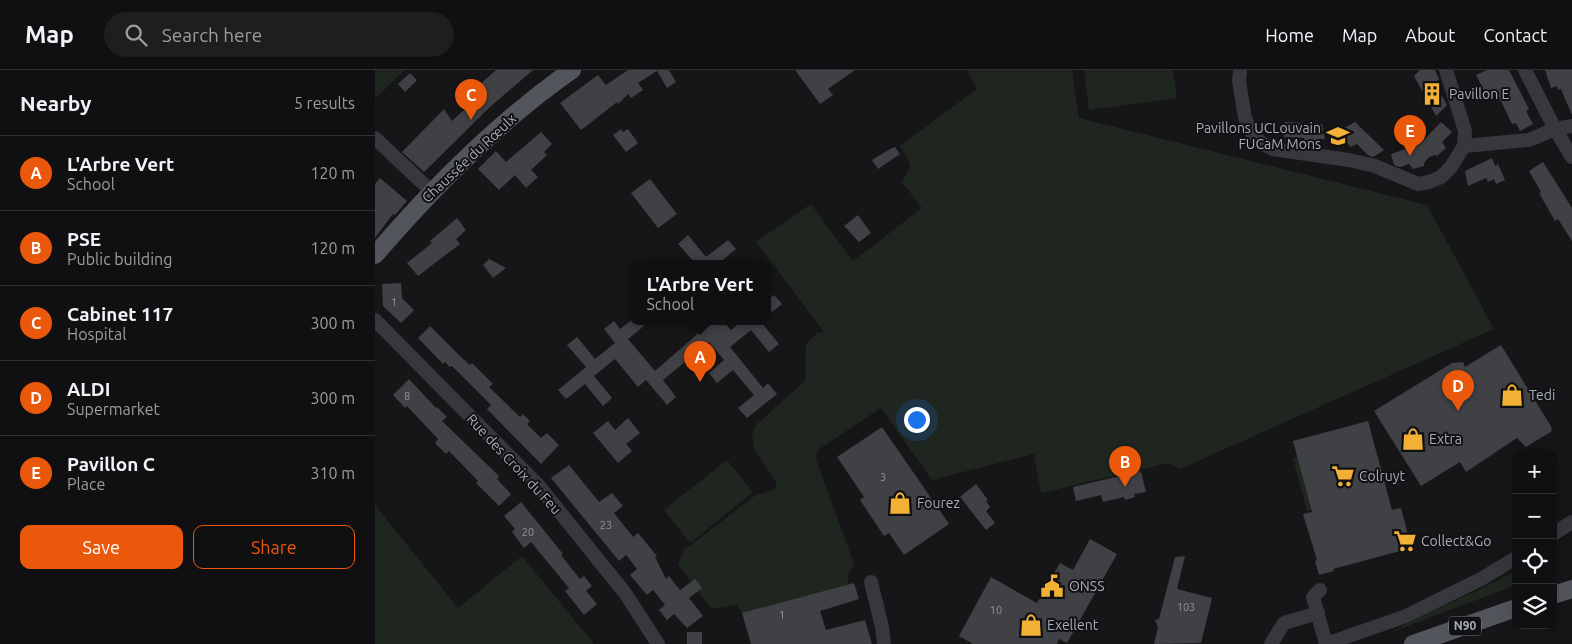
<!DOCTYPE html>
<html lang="en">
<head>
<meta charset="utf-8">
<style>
  body { margin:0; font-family:Ubuntu,sans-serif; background:#1e1e20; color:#f1f3f6 }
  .controls { position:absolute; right:15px; bottom:15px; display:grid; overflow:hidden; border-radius:10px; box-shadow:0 5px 20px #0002 }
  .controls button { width:45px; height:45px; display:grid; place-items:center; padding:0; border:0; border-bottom:1px solid #303032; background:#101012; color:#f1f3f6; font:25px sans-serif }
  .you { position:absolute; left:541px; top:349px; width:18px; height:18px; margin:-12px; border:4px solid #fff; border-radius:50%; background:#1a73e8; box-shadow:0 0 0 8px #1a73e833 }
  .badge { display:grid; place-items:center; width:32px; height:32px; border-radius:50%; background:#ea580c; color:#fff; font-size:16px; font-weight:700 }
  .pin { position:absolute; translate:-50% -41px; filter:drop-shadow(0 1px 2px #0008) }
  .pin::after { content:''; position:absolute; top:26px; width:18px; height:15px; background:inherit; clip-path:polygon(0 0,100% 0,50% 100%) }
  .popup { position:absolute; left:254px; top:190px; width:142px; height:65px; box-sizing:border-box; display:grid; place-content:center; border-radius:10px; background:#101012; filter:drop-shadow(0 1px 4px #0005); font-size:16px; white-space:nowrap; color:#9c9d9f }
  .popup b { font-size:19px; color:#f1f3f6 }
  .popup::after { content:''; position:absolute; left:50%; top:100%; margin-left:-10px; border:10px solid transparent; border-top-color:#101012 }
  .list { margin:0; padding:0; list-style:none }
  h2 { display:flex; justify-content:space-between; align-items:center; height:65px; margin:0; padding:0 20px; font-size:21px }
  h2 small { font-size:16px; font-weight:400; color:#9c9d9f }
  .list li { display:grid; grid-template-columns:32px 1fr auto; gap:15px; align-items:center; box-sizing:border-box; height:75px; padding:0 20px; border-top:1px solid #303032 }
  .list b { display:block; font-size:19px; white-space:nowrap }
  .list p { margin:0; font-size:16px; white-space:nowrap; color:#9c9d9f }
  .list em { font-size:16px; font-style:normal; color:#9c9d9f }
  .actions { display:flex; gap:10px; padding:15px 20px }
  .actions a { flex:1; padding:11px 0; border:1px solid #ea580c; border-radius:10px; text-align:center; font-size:18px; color:#ea580c }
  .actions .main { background:#ea580c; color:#fff }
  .icon { flex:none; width:28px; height:28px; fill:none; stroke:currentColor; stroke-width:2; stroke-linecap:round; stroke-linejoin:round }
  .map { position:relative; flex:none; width:1197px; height:574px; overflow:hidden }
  header { display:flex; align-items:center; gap:30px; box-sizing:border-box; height:70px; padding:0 25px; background:#101012; border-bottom:1px solid #303032 }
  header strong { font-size:24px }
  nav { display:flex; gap:28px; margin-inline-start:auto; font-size:18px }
  .search { width:350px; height:45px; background:#1e1e20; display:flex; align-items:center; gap:12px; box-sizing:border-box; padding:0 18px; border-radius:28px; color:#9c9d9f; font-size:19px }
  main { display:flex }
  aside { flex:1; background:#101012 }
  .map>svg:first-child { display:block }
  .green { fill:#1e261f }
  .building { fill:#404145 }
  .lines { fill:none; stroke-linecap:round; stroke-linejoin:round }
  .minor { stroke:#37383d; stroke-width:14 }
  .major { stroke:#53555c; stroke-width:18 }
  .labels { text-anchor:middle; stroke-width:4; stroke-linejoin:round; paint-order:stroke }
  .number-label { font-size:11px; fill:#8e929b }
  .shield { fill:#111113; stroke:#7b7e86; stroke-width:1 }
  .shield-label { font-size:12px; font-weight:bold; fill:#a8adb8 }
  .poi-label { font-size:14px; fill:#a8adb8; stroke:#111113; text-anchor:start }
  .street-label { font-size:14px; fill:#a8adb8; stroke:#111113 }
</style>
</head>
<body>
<header>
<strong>Map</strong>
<div class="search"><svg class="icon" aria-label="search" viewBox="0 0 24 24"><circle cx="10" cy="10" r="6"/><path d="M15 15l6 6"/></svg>Search here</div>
<nav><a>Home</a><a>Map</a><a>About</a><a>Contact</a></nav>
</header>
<main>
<aside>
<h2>Nearby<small>5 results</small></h2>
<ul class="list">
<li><span class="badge">A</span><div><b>L'Arbre Vert</b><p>School</p></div><em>120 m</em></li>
<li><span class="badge">B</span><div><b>PSE</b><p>Public building</p></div><em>120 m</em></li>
<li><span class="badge">C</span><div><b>Cabinet 117</b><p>Hospital</p></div><em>300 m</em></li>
<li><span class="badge">D</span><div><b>ALDI</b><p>Supermarket</p></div><em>300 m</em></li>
<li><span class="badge">E</span><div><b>Pavillon C</b><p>Place</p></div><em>310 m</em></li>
</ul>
<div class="actions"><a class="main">Save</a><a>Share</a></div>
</aside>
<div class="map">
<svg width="1197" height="574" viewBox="0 0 1197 574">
  <rect width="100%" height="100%" fill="#161618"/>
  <path class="green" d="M 0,0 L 30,0 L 0,29 Z
    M 592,0 L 697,0 L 704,48 L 1052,135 L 1119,259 L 805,399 L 794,393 L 666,423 L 659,384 L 557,410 L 506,338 L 443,380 L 441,389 L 479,494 L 473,504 L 473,516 L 373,552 L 362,535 L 336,539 L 303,495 L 308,481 L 381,425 L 399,420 L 402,413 L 380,381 L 377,364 L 381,355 L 393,344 L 430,311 L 431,274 L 442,263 L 449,262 L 381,172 L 436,134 L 478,191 L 547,138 L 527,112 L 536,95 L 525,76 L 602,19 Z
    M 709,0 L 798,0 L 802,28 L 714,40 Z
    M 924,387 L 938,439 L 932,441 L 918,388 Z
    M 352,390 L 378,422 L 315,473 L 289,440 Z
    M 0,435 L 83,538 L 147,486 L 219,574 L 0,574 Z
    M 1141,501 L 1141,515 L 1014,563 C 1055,541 1099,523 1141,501 Z"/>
  <path class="building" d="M 121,0 L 158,0 L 116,36 L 49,102 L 27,82 L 69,39 L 77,51 L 92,37 L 86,31 Z
    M 253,0 L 294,0 L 301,12 L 292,18 L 282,1 L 263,13 L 268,20 L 256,28 L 253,24 L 243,34 L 242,32 L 232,40 L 206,60 L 185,33 L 223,5 L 231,15 Z
    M 420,0 L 480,0 L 453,19 L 458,25 L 445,34 Z
    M 1045,0 L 1060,0 L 1064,9 L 1060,14 L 1072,35 L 1061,46 L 1039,6 Z
    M 1112,0 L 1134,0 L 1154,39 L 1151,41 L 1158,54 L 1145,61 L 1141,53 L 1137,54 L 1124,27 L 1114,30 L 1101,5 Z
    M 1170,0 L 1197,0 L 1197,45 L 1186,19 L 1183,20 L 1182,16 L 1176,18 Z
    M 35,3 L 42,10 L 30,22 L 23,14 Z
    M 910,52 L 947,54 L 950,69 L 944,69 L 942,74 L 930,74 L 929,68 L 909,67 L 908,59 Z
    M 980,52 L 1009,80 L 998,87 L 993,85 L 982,74 L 976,77 L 968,69 L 971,63 L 967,59 Z
    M 1066,52 L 1077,62 L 1067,72 L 1071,78 L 1062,86 L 1060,85 L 1054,87 L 1049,93 L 1049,96 L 1038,99 L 1034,94 L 1025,97 L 1019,95 L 1016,84 L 1045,74 Z
    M 246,59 L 248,62 L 253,59 L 263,73 L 251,82 L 238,65 Z
    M 166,62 L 177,74 L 169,82 L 172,85 L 156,100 L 163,107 L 151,118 L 140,105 L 124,120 L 103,99 L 121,81 L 131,92 Z
    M 520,77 L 525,84 L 503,99 L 497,90 L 515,79 Z
    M 1117,88 L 1120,96 L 1123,94 L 1130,110 L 1121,114 L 1119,109 L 1113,112 L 1111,108 L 1093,116 L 1090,101 Z
    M 1168,92 L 1197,138 L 1197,171 L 1183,149 L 1180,151 L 1164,123 L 1166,122 L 1154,101 Z
    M 5,108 L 32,131 L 20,145 L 18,144 L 0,168 L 0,114 Z
    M 275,109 L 302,144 L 283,158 L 256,123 Z
    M 483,145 L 496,163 L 484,172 L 469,156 Z
    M 82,148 L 91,160 L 81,169 L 85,174 L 43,206 L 32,193 L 57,173 L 55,171 Z
    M 313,165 L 331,187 L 353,170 L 361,179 L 344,193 L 320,193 L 303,174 Z
    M 114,189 L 131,198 L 118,208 L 108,195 Z
    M 26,213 L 27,228 L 39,240 L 26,253 L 8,236 L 7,214 Z
    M 399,225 L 407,234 L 392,246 L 392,230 Z
    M 239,251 L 245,259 L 255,251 L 275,251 L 253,269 L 280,301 L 326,261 L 318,251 L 348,251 L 356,260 L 367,251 L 387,251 L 386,252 L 404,274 L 394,282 L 376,260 L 355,277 L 388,318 L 393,313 L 402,324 L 372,348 L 363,338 L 379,325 L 358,300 L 342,313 L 334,303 L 349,290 L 334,272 L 288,310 L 301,327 L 292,335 L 271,310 L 263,317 L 240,289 L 219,306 L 237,328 L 228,336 L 210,314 L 191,329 L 183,320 L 211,297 L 192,275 L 202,267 L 220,289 L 240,273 L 229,259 Z
    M 55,256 L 87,288 L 95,295 L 97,293 L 118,314 L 114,317 L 145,347 L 148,344 L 155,351 L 152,354 L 166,368 L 172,363 L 184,375 L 166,394 L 112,339 L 116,335 L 77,296 L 75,297 L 70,292 L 68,294 L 43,268 Z
    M 1126,275 L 1177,358 L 1176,359 L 1177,361 L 1151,377 L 1142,368 L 1091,402 L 1085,392 L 1046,416 L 999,341 L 1077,293 L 1088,292 L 1090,297 Z
    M 34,309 L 61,338 L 62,337 L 72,347 L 67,351 L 124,406 L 122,409 L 136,424 L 124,436 L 101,413 L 103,411 L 74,381 L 71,384 L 60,373 L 63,369 L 32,336 L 30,338 L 18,325 Z
    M 253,348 L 265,363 L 251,374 L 257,381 L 243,393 L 218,363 L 233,351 L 240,360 Z
    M 993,351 L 1017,440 L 1026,438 L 1036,476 L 1028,479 L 1029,480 L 958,499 L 959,501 L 944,505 L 940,491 L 942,490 L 928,444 L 937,442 L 918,371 Z
    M 507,357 L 574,454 L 529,485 L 514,463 L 509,466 L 485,430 L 489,427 L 462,387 Z
    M 194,395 L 224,432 L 237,423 L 248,436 L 239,443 L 258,467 L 263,463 L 282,486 L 280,487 L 291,509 L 294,506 L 305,520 L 320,509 L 327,518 L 314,528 L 328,546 L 312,558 L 299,544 L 292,550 L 284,540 L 290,535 L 278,520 L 272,525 L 255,505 L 262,499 L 251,485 L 244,491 L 176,408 Z
    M 766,401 L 771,422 L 759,424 L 760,427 L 750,430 L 749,427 L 728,432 L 726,425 L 701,431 L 698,417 Z
    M 601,414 L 613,430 L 611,431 L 615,437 L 611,441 L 620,453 L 611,460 L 585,427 Z
    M 146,432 L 188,484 L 186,485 L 205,509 L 209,506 L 217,516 L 211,521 L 222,534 L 209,545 L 190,521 L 194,518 L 156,472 L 149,478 L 137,462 L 140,459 L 129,446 Z
    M 715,469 L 742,484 L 692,573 L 684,569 L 682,574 L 598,574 L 584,566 L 616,507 L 662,533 L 685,493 L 698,500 Z
    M 810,486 L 802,519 L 837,528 L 826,573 L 779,574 L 783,557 L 780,550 L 784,549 L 800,487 Z
    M 479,513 L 484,529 L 445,541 L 451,560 L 490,550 L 497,574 L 376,574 L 367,543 Z
    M 312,562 L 327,562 L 327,574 L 312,574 Z"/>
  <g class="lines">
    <path class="minor" d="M 865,0 L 864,11 L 870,48 L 876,62 L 886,73 L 898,79 L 974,90 L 1000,96 L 1043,114 L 1054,112 L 1066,107 L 1076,97 L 1089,76 L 1090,61 L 1071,0
      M 1150,0 L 1180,59 L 1197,87
      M 0,68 L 56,121
      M 1089,76 L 1154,70 L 1180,59 L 1197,56
      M 0,250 L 163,415 L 250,523 L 283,574
      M 1178,464 L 1197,452
      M 496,512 L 507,557 L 509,574
      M 945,520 L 938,527 L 951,574
      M 896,574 L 909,553 L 943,543
      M 951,574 L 1031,546 L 1106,509 L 1141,488"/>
    <path class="major" d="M 0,185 C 59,116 123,52 197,0
      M 1178,525 L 1197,519
      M 1038,574 L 1141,538"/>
  </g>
  <defs>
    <symbol id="building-bare" viewBox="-9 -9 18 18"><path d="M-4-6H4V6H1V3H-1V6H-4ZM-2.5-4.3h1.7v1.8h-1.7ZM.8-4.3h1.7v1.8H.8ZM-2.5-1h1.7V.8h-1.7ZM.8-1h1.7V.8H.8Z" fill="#f2b134" stroke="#111113" stroke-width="2.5" paint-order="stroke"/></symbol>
    <symbol id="university-bare" viewBox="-9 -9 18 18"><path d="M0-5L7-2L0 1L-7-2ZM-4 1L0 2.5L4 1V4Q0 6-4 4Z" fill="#f2b134" stroke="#111113" stroke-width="2.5" paint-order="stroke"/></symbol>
    <symbol id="shop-bare" viewBox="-9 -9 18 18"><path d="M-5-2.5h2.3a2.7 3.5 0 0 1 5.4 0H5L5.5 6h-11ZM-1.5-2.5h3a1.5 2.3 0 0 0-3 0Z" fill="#f2b134" stroke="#111113" stroke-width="2.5" paint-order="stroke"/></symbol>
    <symbol id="supermarket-bare" viewBox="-9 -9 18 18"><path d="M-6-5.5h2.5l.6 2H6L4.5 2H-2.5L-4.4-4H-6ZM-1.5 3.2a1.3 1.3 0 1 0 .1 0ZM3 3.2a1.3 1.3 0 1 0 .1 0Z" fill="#f2b134" stroke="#111113" stroke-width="2.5" paint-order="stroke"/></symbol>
    <symbol id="civic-bare" viewBox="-9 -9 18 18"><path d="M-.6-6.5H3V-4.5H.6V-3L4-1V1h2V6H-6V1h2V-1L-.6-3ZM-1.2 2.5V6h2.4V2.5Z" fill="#f2b134" stroke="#111113" stroke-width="2.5" paint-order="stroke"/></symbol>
  </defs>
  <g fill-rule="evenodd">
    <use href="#building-bare" x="1041" y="8" width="32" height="32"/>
    <use href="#university-bare" x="947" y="50" width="32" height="32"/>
    <use href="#shop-bare" x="1121" y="309" width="32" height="32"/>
    <use href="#shop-bare" x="1022" y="353" width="32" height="32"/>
    <use href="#supermarket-bare" x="952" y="390" width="32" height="32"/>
    <use href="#shop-bare" x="509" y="417" width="32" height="32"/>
    <use href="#supermarket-bare" x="1014" y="455" width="32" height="32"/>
    <use href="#civic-bare" x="661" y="500" width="32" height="32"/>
    <use href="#shop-bare" x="640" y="539" width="32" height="32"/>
  </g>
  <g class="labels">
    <g class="number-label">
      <text x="19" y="236">1</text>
      <text x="32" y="330">8</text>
      <text x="508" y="411">3</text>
      <text x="231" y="459">23</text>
      <text x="153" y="466">20</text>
      <text x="811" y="541">103</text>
      <text x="621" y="544">10</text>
      <text x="407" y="549">1</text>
    </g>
    <rect class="shield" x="1074" y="546.5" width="32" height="19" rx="4"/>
    <g class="shield-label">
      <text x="1090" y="560">N90</text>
    </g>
    <g class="poi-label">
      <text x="1074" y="29">Pavillon E</text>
      <text x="946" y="63" text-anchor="end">Pavillons UCLouvain<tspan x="946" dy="16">FUCaM Mons</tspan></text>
      <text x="1154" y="330">Tedi</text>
      <text x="1054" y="374">Extra</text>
      <text x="984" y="411">Colruyt</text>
      <text x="542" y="438">Fourez</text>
      <text x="1046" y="476">Collect&amp;Go</text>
      <text x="694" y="521">ONSS</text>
      <text x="672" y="560">Exellent</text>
    </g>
    <g class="street-label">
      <text transform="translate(94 88) rotate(-43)" y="5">Chaussée du Rœulx</text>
      <text transform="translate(139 394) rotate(47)" y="5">Rue des Croix du Feu</text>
    </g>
  </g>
</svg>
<div class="controls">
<button>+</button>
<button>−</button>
<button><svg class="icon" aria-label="locate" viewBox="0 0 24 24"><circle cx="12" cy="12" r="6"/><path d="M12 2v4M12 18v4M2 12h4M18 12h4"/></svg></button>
<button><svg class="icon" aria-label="layers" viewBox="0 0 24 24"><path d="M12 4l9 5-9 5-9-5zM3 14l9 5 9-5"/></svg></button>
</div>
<div class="you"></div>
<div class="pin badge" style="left:325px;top:312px">A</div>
<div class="popup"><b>L'Arbre Vert</b>School</div>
<div class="pin badge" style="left:750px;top:417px">B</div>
<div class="pin badge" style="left:96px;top:50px">C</div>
<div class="pin badge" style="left:1083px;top:341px">D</div>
<div class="pin badge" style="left:1035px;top:86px">E</div>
</div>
</main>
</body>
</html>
